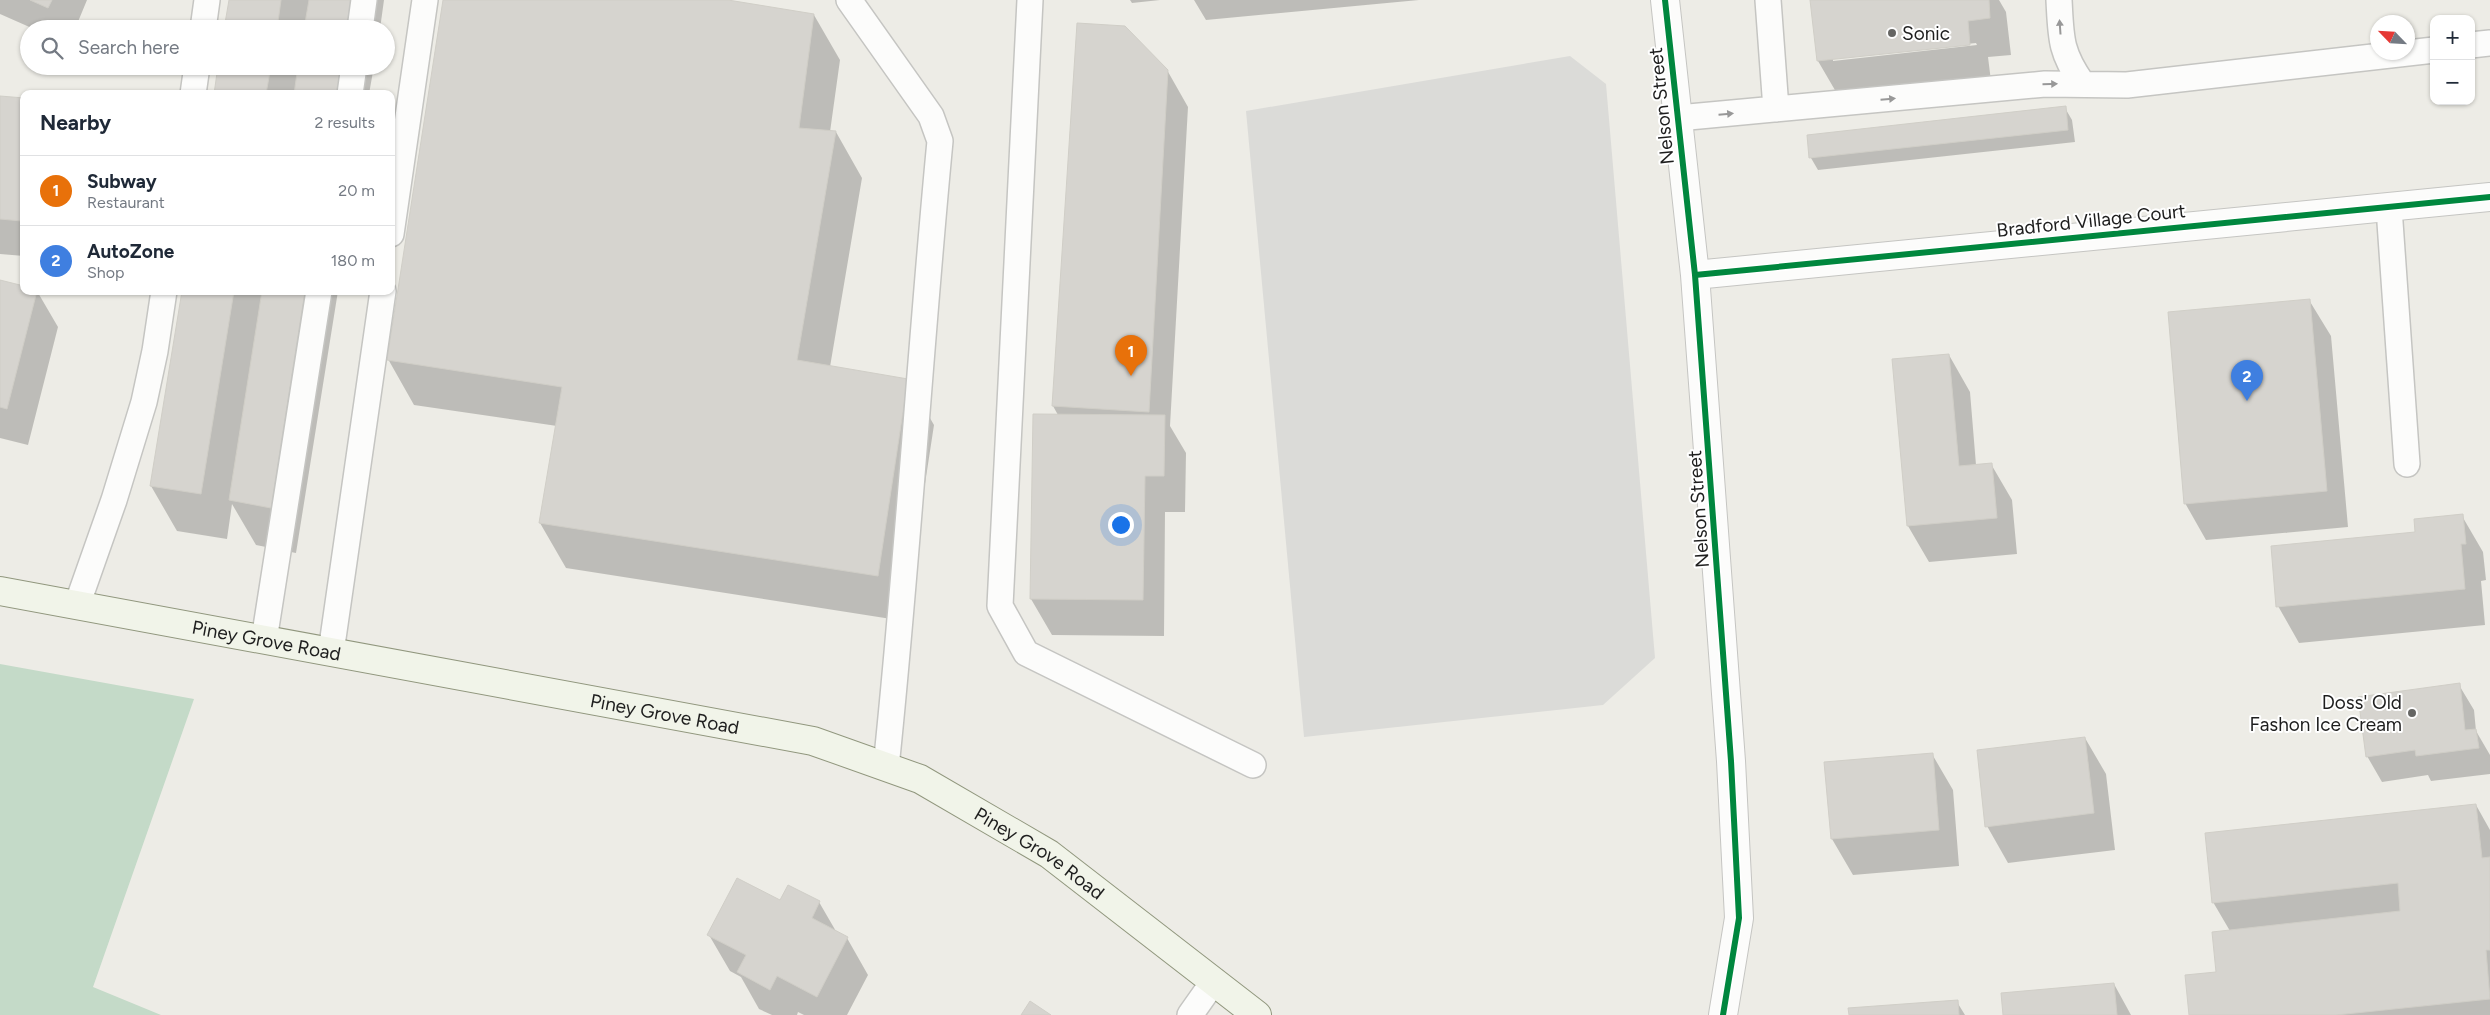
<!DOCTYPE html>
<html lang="en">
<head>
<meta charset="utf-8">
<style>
  body { margin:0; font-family:Figtree,sans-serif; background:#f6f6f7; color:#1f2937 }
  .controls { position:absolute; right:15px; top:15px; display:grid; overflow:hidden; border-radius:10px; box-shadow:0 1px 4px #0004 }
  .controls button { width:45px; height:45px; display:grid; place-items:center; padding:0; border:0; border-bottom:1px solid #e0e1e3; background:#fff; color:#1f2937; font:25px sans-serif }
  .compass { position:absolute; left:2370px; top:15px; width:45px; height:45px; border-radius:50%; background:#fff; box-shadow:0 1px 4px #0004; rotate:295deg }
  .you { position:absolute; left:1120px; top:524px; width:18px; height:18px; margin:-12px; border:4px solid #fff; border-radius:50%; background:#1a73e8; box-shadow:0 0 0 8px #1a73e833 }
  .badge { display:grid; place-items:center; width:32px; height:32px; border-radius:50%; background:#666664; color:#fff; font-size:16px; font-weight:700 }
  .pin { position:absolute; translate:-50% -41px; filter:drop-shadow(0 1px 2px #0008) }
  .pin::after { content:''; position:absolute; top:26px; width:18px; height:15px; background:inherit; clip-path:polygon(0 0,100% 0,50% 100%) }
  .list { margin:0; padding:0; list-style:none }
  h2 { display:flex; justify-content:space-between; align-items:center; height:65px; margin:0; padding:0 20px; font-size:21px }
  h2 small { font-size:16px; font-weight:400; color:#747a83 }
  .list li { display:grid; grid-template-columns:32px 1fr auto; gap:15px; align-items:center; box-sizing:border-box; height:70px; padding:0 20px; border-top:1px solid #e0e1e3 }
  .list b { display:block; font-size:19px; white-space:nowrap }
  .list p { margin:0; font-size:16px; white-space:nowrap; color:#747a83 }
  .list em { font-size:16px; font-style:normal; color:#747a83 }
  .icon { flex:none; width:28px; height:28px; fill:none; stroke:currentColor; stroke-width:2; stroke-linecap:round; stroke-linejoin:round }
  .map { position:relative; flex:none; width:2490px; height:1015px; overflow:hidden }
  .search { position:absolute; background:#fff; box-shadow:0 1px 4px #0004; left:20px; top:20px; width:375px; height:55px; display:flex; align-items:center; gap:12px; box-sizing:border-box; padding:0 18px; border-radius:28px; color:#747a83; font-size:19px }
  .panel { position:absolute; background:#fff; box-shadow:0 1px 4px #0004; left:20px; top:90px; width:375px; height:205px; border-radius:10px }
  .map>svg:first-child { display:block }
  .cemetery { fill:#c4dac8 }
  .parking { fill:#dbdbd8 }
  .shadow { fill:#0003; fill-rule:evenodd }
  .building { fill:#d6d4cf; stroke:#d0cec7 }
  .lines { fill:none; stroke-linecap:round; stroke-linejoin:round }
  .lane-casing { stroke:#c5c5c2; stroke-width:28 }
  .street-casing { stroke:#c5c5c2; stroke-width:30 }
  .secondary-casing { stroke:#91977e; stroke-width:30 }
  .lane { stroke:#fcfcfb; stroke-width:25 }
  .street { stroke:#fcfcfb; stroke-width:28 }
  .secondary { stroke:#f1f4e9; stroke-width:28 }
  .cycleway-casing { stroke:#fff; stroke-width:9 }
  .cycleway { stroke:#00873e; stroke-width:6 }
  .oneway { fill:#989898 }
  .poi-dot { fill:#666664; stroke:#fff; stroke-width:2 }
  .labels { text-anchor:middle; stroke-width:4; stroke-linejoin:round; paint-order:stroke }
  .poi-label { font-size:19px; fill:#1e1e1e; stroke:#fff; text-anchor:start }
  .street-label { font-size:19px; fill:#1e1e1e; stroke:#fff }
</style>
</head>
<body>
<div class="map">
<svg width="2490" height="1015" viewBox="0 0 2490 1015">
  <rect width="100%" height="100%" fill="#edece6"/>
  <path class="cemetery" d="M 0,664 L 194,699 L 93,987 L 161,1015 L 0,1015 Z"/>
  <path class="parking" d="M 1570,56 L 1606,84 L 1655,658 L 1603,705 L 1304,737 L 1246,111 Z"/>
  <path class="shadow" d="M 0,0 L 87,0 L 75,29 L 34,29 L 0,14 Z
    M 230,0 L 384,0 L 380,29 L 226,29 Z
    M 444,0 L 720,0 L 814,15 L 840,60 L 830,132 L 836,132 L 862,178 L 830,367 L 908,380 L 934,425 L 904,621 L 566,568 L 540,523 L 557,426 L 414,405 L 388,359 Z
    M 1130,0 L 1160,0 L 1132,3 Z
    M 1194,0 L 1419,0 L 1206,20 Z
    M 1812,0 L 1999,0 L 2006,12 L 2011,55 L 1988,57 L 1991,81 L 1839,97 L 1818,61 ZM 1976,43 L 1977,45 L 1833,61 L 1833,58 Z
    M 220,66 L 374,66 L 369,94 L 215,94 Z
    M 1167,70 L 1188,107 L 1170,426 L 1186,453 L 1185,512 L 1165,512 L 1164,636 L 1052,635 L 1031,599 L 1058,415 L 1053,406 Z
    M 0,97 L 24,99 L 24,256 L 0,254 Z
    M 2065,108 L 2072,120 L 2075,142 L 1818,170 L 1811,158 Z
    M 0,282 L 24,291 L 37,291 L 58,327 L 28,445 L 0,438 Z
    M 183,291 L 338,291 L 296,553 L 256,545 L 232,504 L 227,539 L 177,531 L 151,486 Z
    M 2309,300 L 2331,336 L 2348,527 L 2206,540 L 2185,503 Z
    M 1949,355 L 1970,392 L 1976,465 L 1991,464 L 2012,500 L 2017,554 L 1929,562 L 1908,526 Z
    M 2462,516 L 2483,552 L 2486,580 L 2481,581 L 2485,625 L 2299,643 L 2278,606 Z
    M 2459,685 L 2474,710 L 2476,731 L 2490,755 L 2490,774 L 2431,781 L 2428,775 L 2382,782 L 2367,756 Z
    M 2085,738 L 2106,774 L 2115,850 L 2008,863 L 1987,826 Z
    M 1932,754 L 1953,790 L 1959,866 L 1853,875 L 1832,839 Z
    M 2476,805 L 2490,830 L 2490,1015 L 2191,1015 L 2217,973 L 2230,931 L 2213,902 Z
    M 819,902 L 837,933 L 847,938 L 868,975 L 847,1015 L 804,1015 L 798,1012 L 797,1015 L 772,1015 L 759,1009 L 741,977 L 730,971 L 709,935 Z
    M 2114,984 L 2131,1015 L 2004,1015 Z
    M 1957,1002 L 1965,1015 L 1850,1015 Z"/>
  <path class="building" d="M 30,0 L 52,0 L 48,8 Z
    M 229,0 L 281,0 L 277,29 L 224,29 Z
    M 309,0 L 351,0 L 347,29 L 304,29 Z
    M 443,0 L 728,0 L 814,14 L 799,128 L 836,131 L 797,360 L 908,379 L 878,576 L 539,523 L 562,387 L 387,360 Z
    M 1810,0 L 1989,0 L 1990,18 L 1968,21 L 1970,45 L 1817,61 Z
    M 1077,23 L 1125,26 L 1168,70 L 1149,412 L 1052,406 Z
    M 218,66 L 271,66 L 266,94 L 214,94 Z
    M 298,66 L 341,66 L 337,94 L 294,94 Z
    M 0,96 L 24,98 L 22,221 L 0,219 Z
    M 2066,106 L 2068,130 L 1809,158 L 1807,135 Z
    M 0,280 L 24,286 L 24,291 L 37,291 L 7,409 L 0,407 Z
    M 182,291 L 234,291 L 201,494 L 150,486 Z
    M 262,291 L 305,291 L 271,508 L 229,500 Z
    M 2310,299 L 2327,491 L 2184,504 L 2168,312 Z
    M 1949,354 L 1959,466 L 1992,463 L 1997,518 L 1907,526 L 1892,359 Z
    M 1033,414 L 1165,415 L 1164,476 L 1145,476 L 1143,600 L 1030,599 Z
    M 2463,514 L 2466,544 L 2461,544 L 2465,589 L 2276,607 L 2271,546 L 2415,532 L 2414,519 Z
    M 2460,683 L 2465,730 L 2476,729 L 2479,748 L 2416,756 L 2415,750 L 2366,757 L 2358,697 Z
    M 2085,737 L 2094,813 L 1985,827 L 1977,750 Z
    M 1933,753 L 1939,830 L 1831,839 L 1824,762 Z
    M 2476,804 L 2482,858 L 2490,857 L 2490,950 L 2486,950 L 2490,999 L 2336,1015 L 2189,1015 L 2185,975 L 2216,972 L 2212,932 L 2400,911 L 2398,883 L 2212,903 L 2205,833 Z
    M 737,878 L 780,900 L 788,885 L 820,901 L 812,918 L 848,937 L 817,997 L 777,976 L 770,990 L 737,972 L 746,955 L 707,935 Z
    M 2114,983 L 2117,1015 L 2003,1015 L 2001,993 Z
    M 1958,1000 L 1959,1015 L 1849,1015 L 1848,1008 Z
    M 1030,1001 L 1051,1015 L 1021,1015 Z"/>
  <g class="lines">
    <defs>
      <path id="lane" d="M 849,0 L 931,116 L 940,141 C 920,349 908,558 886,767
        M 1030,0 L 1000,606 L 1026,653 L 1253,765
        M 1768,0 L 1776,109
        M 2059,0 C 2061,37 2060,52 2082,83
        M 203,29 L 207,0
        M 360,29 L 364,0
        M 2471,45 L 2490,43
        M 193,94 L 197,66
        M 350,94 L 354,66
        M 1678,118 L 2045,84 L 2127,85 L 2434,50
        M 2389,208 L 2407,464
        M 391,234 L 425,0
        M 77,605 L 114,500 L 144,402 L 155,351 L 164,291
        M 264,640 L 319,291
        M 331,652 L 383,291
        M 1190,1015 L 1214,981"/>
      <path id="street" d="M 1665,0 L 1695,275 L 1731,761 L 1739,918 L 1723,1015
        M 1695,275 L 2490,197"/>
      <g id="secondary">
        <path id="s1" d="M 0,591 L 813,741 L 920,779 L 1049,854 L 1257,1015"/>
      </g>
    </defs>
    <use href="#lane" class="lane-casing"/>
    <use href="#street" class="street-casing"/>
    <use href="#secondary" class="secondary-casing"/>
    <use href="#lane" class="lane"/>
    <use href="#street" class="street"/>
    <use href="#secondary" class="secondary"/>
    <defs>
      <path id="cycleway" d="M 1665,0 L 1695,275 L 1731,761 L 1739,918 L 1723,1015
        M 1695,275 L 2490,197"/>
    </defs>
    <use href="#cycleway" class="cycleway-casing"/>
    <use href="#cycleway" class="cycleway"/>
  </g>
  <defs><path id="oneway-solid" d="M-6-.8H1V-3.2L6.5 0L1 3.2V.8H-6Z" transform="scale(1.25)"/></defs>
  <g class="oneway">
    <use href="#oneway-solid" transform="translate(2060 27) rotate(-94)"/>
    <use href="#oneway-solid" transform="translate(2050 84) rotate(-2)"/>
    <use href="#oneway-solid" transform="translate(1888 99) rotate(-5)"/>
    <use href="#oneway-solid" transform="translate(1726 114) rotate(-5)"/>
  </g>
  <g class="poi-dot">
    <circle cx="1892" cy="33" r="5"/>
    <circle cx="2412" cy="713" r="5"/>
  </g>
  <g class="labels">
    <g class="poi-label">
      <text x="1902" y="40">Sonic</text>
      <text x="2402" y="709" text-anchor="end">Doss' Old<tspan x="2402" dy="22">Fashon Ice Cream</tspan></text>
    </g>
    <g class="street-label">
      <text transform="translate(1661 106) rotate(-96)" y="7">Nelson Street</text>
      <text transform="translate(2091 220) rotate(-6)" y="7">Bradford Village Court</text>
      <text transform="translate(1698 509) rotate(-94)" y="7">Nelson Street</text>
      <text dy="7" stroke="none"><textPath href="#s1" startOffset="271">Piney Grove Road</textPath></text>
      <text dy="7" stroke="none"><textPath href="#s1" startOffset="676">Piney Grove Road</textPath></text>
      <text dy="7" stroke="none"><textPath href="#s1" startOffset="1081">Piney Grove Road</textPath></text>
    </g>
  </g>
</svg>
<div class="controls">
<button>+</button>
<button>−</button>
</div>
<svg class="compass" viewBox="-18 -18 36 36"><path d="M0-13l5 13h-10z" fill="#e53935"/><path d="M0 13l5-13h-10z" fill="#747a83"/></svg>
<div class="you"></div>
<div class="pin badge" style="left:1131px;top:376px;background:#e8710a">1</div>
<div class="pin badge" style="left:2247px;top:401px;background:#3f7fe0">2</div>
<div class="search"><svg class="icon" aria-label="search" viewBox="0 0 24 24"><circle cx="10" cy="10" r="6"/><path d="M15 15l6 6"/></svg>Search here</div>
<section class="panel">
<h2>Nearby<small>2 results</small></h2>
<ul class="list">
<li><span class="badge" style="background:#e8710a">1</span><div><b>Subway</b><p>Restaurant</p></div><em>20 m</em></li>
<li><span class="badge" style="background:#3f7fe0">2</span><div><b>AutoZone</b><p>Shop</p></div><em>180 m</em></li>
</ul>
</section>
</div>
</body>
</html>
